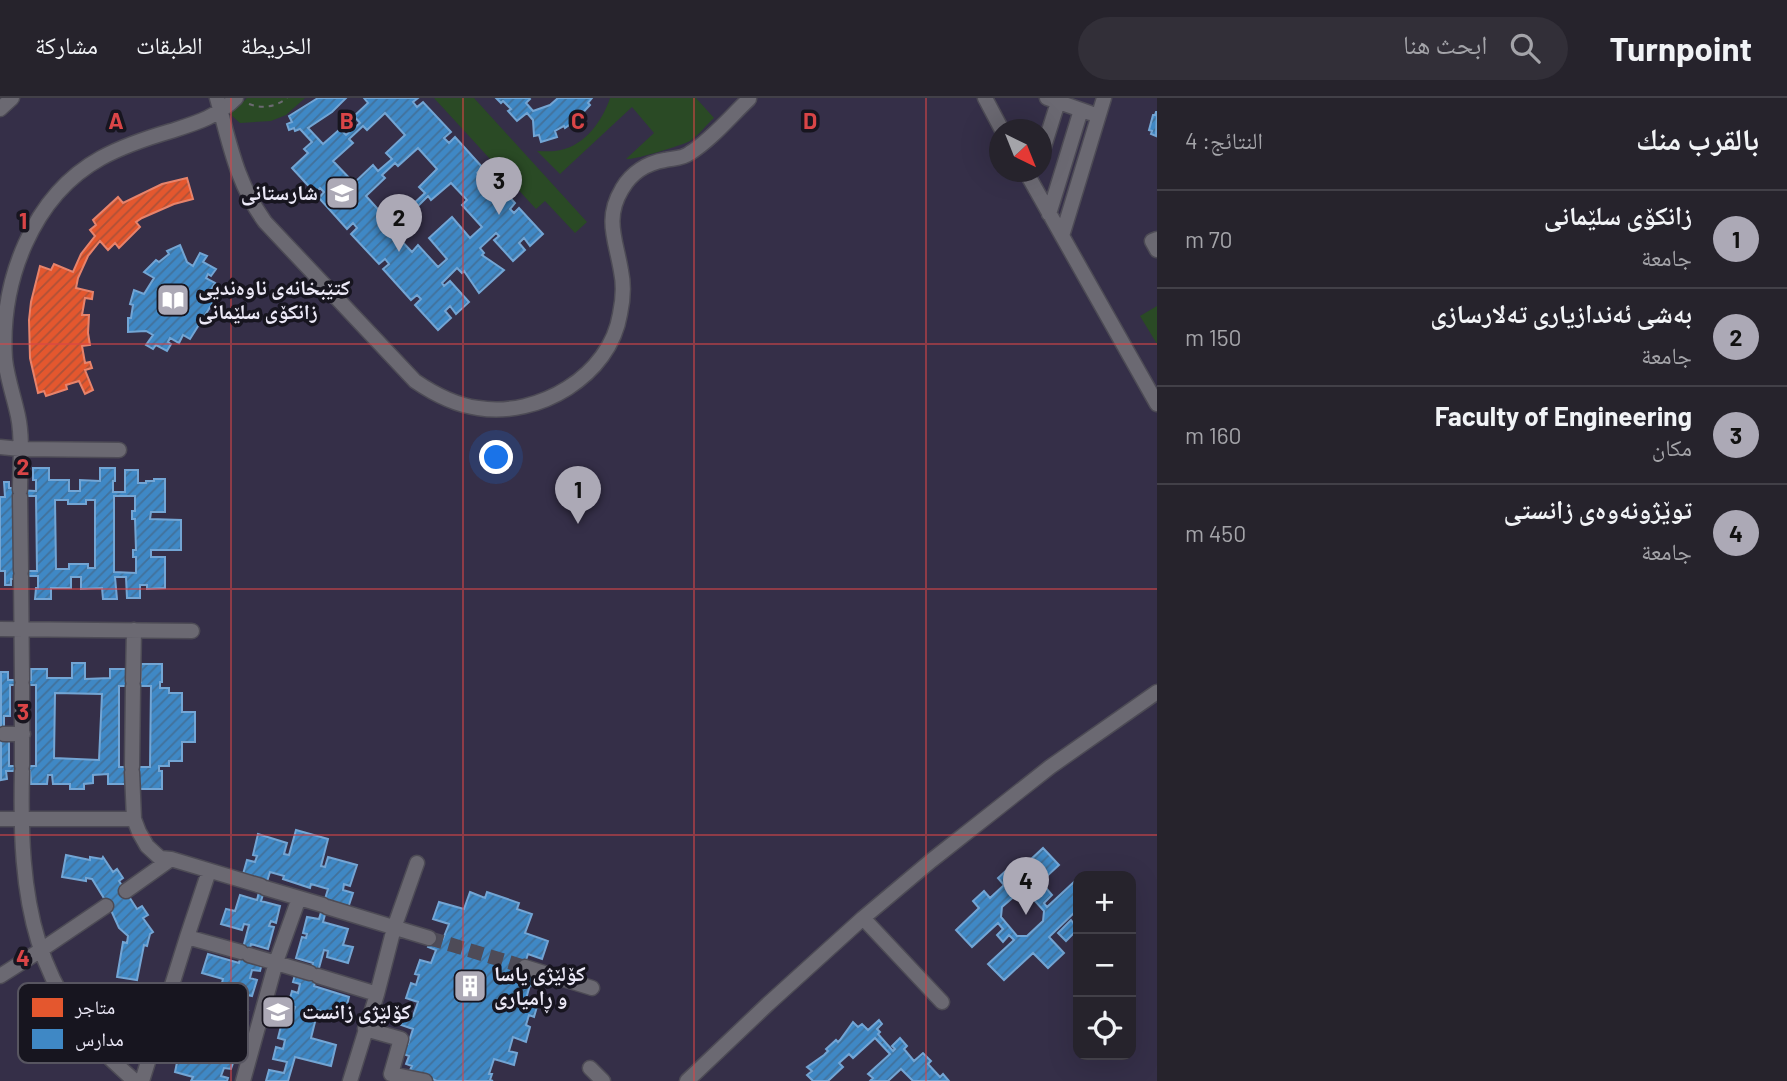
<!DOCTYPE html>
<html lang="ar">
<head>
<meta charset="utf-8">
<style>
  body { margin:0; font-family:Barlow,"Noto Naskh Arabic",sans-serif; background:#322f38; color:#f1f3f6; direction:rtl }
  .controls { position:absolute; right:21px; bottom:21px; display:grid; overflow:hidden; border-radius:14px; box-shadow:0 7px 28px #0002 }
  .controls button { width:63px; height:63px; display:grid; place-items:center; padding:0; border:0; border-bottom:2px solid #424048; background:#26232c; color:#f1f3f6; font:35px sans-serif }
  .compass { position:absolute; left:989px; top:21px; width:63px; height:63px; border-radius:50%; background:#26232c; box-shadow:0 7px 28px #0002; rotate:137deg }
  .you { position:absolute; left:497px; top:360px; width:24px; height:24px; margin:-18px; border:5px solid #fff; border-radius:50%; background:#1a73e8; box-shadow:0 0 0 10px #1a73e833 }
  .badge { display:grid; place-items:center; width:46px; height:46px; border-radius:50%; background:#aca9b6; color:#111; font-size:23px; font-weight:700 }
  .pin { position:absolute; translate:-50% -58px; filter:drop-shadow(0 2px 4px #0008) }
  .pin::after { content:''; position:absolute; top:37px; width:24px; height:21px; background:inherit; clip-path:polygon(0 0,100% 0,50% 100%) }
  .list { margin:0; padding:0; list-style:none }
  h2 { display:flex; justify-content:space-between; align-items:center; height:91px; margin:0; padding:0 28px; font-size:30px }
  h2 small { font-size:23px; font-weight:400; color:#a4a4a9 }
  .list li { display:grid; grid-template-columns:46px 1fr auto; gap:21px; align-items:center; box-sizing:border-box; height:98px; padding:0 28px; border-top:2px solid #424048 }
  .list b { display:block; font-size:26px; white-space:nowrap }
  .list p { margin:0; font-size:23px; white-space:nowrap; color:#a4a4a9 }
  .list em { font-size:23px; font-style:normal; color:#a4a4a9 }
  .icon { flex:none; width:38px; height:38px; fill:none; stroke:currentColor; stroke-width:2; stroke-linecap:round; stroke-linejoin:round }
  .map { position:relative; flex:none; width:1157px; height:983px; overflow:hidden; direction:ltr }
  header { display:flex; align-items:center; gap:42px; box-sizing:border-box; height:98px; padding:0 35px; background:#26232c; border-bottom:2px solid #424048 }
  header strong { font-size:33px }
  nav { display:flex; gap:38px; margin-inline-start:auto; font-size:24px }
  .search { width:490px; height:63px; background:#322f38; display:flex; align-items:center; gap:18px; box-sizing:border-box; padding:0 24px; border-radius:38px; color:#a4a4a9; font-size:26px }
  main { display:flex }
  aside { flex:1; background:#26232c }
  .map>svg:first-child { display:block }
  .built { fill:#352f48; fill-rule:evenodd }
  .garden { fill:#2a4a25 }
  .shops { fill:url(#shops-hatch); stroke:#e7836b; stroke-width:2 }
  .schools { fill:url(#schools-hatch); stroke:#73a5d4; stroke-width:2; fill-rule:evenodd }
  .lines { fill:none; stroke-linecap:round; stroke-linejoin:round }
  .minor-tunnel { stroke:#4e4b57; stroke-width:14; stroke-dasharray:14 7; stroke-linecap:butt }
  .minor-casing { stroke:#4d4b55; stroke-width:17 }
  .path { stroke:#6c6a72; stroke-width:2; stroke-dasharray:5 5; stroke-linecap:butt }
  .minor { stroke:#6b6972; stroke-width:14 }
  .grid { fill:none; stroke:#d94547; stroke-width:2; stroke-opacity:0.55 }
  .labels { text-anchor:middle; stroke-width:7; stroke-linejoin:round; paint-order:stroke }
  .poi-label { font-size:21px; font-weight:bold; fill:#edeaf8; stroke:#17151f; text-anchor:start }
  .key { fill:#17151f; stroke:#575560; stroke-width:2 }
  .key-label { font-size:19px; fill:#edeaf8 }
  .grid-label { font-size:23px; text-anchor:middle; font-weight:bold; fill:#d94547; stroke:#17151f; stroke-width:7; stroke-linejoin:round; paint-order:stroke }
</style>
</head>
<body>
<header>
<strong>Turnpoint</strong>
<div class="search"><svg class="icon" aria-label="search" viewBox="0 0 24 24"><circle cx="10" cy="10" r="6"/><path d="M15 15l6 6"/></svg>ابحث هنا</div>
<nav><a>الخريطة</a><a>الطبقات</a><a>مشاركة</a></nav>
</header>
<main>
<aside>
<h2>بالقرب منك<small>النتائج: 4</small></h2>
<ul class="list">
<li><span class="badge">1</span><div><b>زانکۆی سلێمانی</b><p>جامعة</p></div><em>70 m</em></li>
<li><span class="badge">2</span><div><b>بەشی ئەندازیاری تەلارسازی</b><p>جامعة</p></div><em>150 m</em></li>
<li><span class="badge">3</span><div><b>Faculty of Engineering</b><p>مكان</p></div><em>160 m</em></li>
<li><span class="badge">4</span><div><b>توێژونەوەی زانستی</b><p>جامعة</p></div><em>450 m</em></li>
</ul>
</aside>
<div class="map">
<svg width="1157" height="983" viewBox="0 0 1157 983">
  <defs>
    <pattern id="shops-hatch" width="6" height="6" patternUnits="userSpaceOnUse" patternTransform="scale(1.75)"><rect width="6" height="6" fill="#e4572e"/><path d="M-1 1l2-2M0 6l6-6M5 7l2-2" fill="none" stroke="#ad5138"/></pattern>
    <pattern id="schools-hatch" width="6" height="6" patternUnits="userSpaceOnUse" patternTransform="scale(1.75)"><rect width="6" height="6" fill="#3f88c5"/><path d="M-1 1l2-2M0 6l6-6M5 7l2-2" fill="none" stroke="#42719a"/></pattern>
  </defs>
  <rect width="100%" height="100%" fill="#322f3b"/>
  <path class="built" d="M 0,0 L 1157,0 L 1157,983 L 0,983 ZM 1000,32 L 1042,32 L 1042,74 L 1000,74 ZM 1078,778 L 1131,778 L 1131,957 L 1078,957 Z"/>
  <path class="garden" d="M 247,0 L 305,0 L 286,17 L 271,23 L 240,25 L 232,18 L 232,11 L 237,4 L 244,3 Z
    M 434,0 L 474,0 L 587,124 L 575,135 L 545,103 L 536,111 Z
    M 610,0 L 696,0 L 714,20 C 706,27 699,37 690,43 C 680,48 635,62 626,61 L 654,35 L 632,9 L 560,76 L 537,53 C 545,53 553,54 561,52 C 585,47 603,22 610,0 Z
    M 1157,208 L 1157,246 L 1140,218 Z"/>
  <path class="shops" d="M 187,80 L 193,101 L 174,106 L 142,120 L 136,124 L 140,129 L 119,150 L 115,145 L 108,152 L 100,143 L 88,158 L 78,180 L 76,190 L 93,194 L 92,201 L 85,200 L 82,217 L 89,217 L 88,235 L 90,247 L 82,248 L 85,265 L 90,264 L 92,270 L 85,272 L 93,292 L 85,296 L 79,283 L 66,287 L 67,291 L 46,298 L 44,293 L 38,295 L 30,260 L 29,222 L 31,204 L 40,168 L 51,172 L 54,166 L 73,174 L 81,156 L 95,138 L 90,132 L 96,127 L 93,122 L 118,99 L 123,105 L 162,86 Z"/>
  <path class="schools" d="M 318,0 L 346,0 L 332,14 L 308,30 L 323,46 L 340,31 L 346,37 L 360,25 L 354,18 L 368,5 L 364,0 L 418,0 L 413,4 L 417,9 L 423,4 L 451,34 L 444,40 L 449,45 L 455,39 L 483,70 L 477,75 L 481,81 L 488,75 L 515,105 L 510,111 L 514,115 L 519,110 L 543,136 L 530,148 L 524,140 L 519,145 L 525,152 L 513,163 L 494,142 L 499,138 L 496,135 L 480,150 L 484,155 L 482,157 L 504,172 L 479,195 L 464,173 L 462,175 L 457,170 L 442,185 L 444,188 L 450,183 L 469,204 L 456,216 L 450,208 L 445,213 L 451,220 L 438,232 L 415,207 L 421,201 L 417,197 L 411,202 L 383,171 L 389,166 L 385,161 L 379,166 L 351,136 L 357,130 L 353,125 L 347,131 L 319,100 L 324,94 L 320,90 L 315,95 L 292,70 L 308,55 L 304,51 L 312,44 L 300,31 L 295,33 L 294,30 L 289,32 L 287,26 L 292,24 L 289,18 ZM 385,15 L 405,37 L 386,55 L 392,61 L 378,73 L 373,67 L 354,85 L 333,63 L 353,45 L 349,41 L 363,28 L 367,32 ZM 418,50 L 437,71 L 419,89 L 425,95 L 411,108 L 404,102 L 385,119 L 366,98 L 385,80 L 382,77 L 395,65 L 398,68 ZM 451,85 L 467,102 L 462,107 L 482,129 L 470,140 L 452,119 L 429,140 L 447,161 L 438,169 L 418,147 L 412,154 L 395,136 L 417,115 L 414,112 L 428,98 L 431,102 Z
    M 496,0 L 529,0 L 530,1 L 526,5 L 533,13 L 550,7 L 558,0 L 592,0 L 588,5 L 590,7 L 576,22 L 565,30 L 564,28 L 555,33 L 557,39 L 541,44 L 539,37 L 534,38 L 533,22 L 527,15 L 517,23 L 508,13 L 511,11 L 503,3 L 501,5 Z
    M 1156,14 L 1157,14 L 1156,38 L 1151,36 L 1152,33 L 1149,32 L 1153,17 L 1155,17 Z
    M 180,147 L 187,164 L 193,168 L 200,155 L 207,158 L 203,164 L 216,171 L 211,178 L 208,176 L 206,180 L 215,185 L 210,194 L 217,198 L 190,241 L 183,237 L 179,245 L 170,240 L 168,244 L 171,246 L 167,253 L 156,247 L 153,251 L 146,247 L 153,237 L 146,233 L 128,234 L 128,220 L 131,220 L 133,207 L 130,206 L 134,192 L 144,196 L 154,180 L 144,174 L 156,162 L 159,164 L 169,156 L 167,153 Z
    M 33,370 L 49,370 L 49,382 L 69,382 L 69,393 L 80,393 L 80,382 L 100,383 L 100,370 L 115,370 L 115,383 L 113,383 L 113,394 L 125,394 L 125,372 L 138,372 L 138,385 L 146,385 L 146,383 L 154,383 L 154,381 L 165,381 L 165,414 L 151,414 L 150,421 L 181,422 L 181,452 L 151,452 L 151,459 L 165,459 L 165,490 L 147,491 L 147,487 L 140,487 L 140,500 L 127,500 L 126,479 L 115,479 L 117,501 L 103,501 L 102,490 L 81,491 L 81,479 L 71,479 L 71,490 L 51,490 L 51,501 L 35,501 L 36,490 L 38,490 L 38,478 L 14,478 L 14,481 L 11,481 L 11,487 L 5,487 L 5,473 L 0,473 L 0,399 L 5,399 L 4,384 L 9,384 L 9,390 L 13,390 L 13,392 L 36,393 L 36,382 L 33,382 ZM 13,398 L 36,398 L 37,473 L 15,473 ZM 114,398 L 135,398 L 135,413 L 132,413 L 132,421 L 135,421 L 136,452 L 133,452 L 133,459 L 136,459 L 136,475 L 114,474 ZM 55,402 L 68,402 L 68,406 L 86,406 L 86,402 L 95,402 L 95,470 L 88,470 L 88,466 L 69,466 L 69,471 L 56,471 Z
    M 72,565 L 85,565 L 85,581 L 110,580 L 110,571 L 126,571 L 126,583 L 141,584 L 141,566 L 162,566 L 162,584 L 160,584 L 160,590 L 169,590 L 169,595 L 182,595 L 182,614 L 195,614 L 195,644 L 182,644 L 182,663 L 169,663 L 169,668 L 159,668 L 159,673 L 162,673 L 162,691 L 139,691 L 139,674 L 125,674 L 125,686 L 108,686 L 108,676 L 93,677 L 93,685 L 84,686 L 84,691 L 70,691 L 70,686 L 53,686 L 52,677 L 48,677 L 47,686 L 31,686 L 30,673 L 6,673 L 7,681 L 1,682 L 1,574 L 8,574 L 8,582 L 31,582 L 31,571 L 47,571 L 47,580 L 72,580 ZM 10,587 L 36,587 L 36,668 L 9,668 L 9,637 L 4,637 L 4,618 L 10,618 ZM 119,588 L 151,588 L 150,669 L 119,669 ZM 55,595 L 102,596 L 99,662 L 54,660 Z
    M 296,732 L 328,741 L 321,768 L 325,769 L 328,759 L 357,767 L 350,788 L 344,786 L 343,792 L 353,795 L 348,810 L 328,805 L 323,824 L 348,831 L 343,847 L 353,849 L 348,865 L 327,859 L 328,853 L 324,852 L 314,888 L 349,899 L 344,919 L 318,912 L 311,940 L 336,947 L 331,968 L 295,959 L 288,983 L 266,983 L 269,972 L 284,975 L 287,964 L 273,961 L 276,949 L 283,951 L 285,942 L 278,940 L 282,924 L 290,927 L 295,909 L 288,907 L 292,893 L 298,895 L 300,886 L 293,884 L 296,873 L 310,876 L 313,865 L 296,860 L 302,839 L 306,840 L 307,836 L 303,835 L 307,819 L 319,821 L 328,791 L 311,786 L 310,790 L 283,781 L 284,778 L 270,774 L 261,803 L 280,808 L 276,825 L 271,823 L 269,828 L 274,829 L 268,851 L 251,846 L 248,858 L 263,862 L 260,873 L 252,872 L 250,880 L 257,882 L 252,898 L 243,896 L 239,911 L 248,913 L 243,928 L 236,927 L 233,936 L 240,938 L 237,949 L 222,945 L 219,955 L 235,959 L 231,971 L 224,970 L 221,978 L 228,980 L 227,983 L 191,983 L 193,979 L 175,974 L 179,955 L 210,963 L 219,932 L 189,925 L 193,906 L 215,911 L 223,881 L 202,875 L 208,856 L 239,865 L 249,827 L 244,826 L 242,832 L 221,826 L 226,811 L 235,813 L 240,797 L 257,802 L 262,782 L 243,776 L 247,762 L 255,764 L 257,758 L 253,757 L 258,736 L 287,745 L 284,756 L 289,757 Z
    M 1043,750 L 1059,767 L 1032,792 L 1038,798 L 1046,790 L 1052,797 L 1044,805 L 1047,809 L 1074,784 L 1078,788 L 1078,811 L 1049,839 L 1064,855 L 1048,870 L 1033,855 L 1004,882 L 988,866 L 1014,842 L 1009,837 L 1003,844 L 997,837 L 1003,831 L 998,825 L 972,849 L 956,832 L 979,810 L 973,803 L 984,793 L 990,800 L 1004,787 L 998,780 L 1009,770 L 1015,776 ZM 1027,794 L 1044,813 L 1043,823 L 1027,838 L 1017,838 L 1001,819 L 1002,809 L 1017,796 Z
    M 66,757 L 90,762 L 90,759 L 102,761 L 103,759 L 113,774 L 117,771 L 123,780 L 119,783 L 137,811 L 142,808 L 148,817 L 143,820 L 153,834 L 150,836 L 147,848 L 144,847 L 137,882 L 117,879 L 123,844 L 127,845 L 128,838 L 119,830 L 110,810 L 92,781 L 86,780 L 86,783 L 62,779 Z
    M 470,794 L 485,800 L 487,794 L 519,805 L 517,811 L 532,816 L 525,835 L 548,843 L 542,861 L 528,856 L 523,871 L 544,878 L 540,890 L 530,887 L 526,901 L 538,905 L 534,919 L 529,917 L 526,927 L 530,929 L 526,944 L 513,939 L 509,953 L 517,955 L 514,967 L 494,961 L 489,976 L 492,976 L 490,982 L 493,983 L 437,983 L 410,972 L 412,968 L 406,966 L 409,958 L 398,954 L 405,945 L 408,946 L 413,931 L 401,927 L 405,916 L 413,918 L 418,904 L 406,900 L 411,885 L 416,887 L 419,877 L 415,876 L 420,862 L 431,865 L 436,852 L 428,849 L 432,837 L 443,841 L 449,826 L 433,821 L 439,804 L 464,811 Z
    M 1071,822 L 1078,831 L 1066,843 L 1058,835 Z
    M 879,922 L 882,926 L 877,931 L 880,934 L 878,936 L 893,953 L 895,951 L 892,948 L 900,940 L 907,948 L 904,951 L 914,963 L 923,955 L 931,963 L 928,966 L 940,979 L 943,976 L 949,983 L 913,983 L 901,971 L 888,983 L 870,983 L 873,980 L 868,976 L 890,956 L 875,940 L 853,960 L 849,956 L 839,965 L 843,969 L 828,983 L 813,983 L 807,977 L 812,973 L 807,969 L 824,957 L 828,953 L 826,951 L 836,942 L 838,944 L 840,942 L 853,924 L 858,929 L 862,926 L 868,932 Z"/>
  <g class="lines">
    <path class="minor-tunnel" d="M 429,840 L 525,869"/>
    <defs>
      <path id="minor" d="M 217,0 C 230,46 236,84 265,124 L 415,283 C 434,296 455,307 478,310 C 538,320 610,278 620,216 C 623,202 624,187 621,173 C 616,142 604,121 622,91 C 631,75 647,65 665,62 C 673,60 682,61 690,55 C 712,41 730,19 749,1
        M 985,0 L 1002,32
        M 1047,0 L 1090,15
        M 0,11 L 12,0
        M 1042,55 L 1058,4
        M 1026,74 L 1157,306
        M 1049,116 L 1081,12
        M 1062,138 L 1104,0
        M 1157,141 L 1152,143 L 1157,152
        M 0,349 L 20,351 L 119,352
        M 20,392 C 20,368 23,341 18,318 C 14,299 7,280 5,261 C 0,184 32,98 101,60 C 123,48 147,40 171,33 C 196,25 217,19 236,0
        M 20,398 L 21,473
        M 21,478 L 22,582
        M 0,531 L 192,533
        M 133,583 L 134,532
        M 22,587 L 22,668
        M 4,636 L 23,636
        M 132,669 L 133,588
        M 22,673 C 19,801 31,896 135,983
        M 132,674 L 134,721 L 139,734 L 147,748 L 160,760 L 171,761 L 261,788
        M 0,721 L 134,721
        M 265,790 L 323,807
        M 126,793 L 171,761
        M 327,809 L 429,840
        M 863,820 L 942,904
        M 187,839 L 241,854
        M 249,857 L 310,875
        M 525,869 L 592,890
        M 0,878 L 41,852 L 106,808
        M 318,878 L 377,896
        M 365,931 L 401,941 L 391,976 L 425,983
        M 590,970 L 603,983
        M 142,983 L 187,839 L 209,773
        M 243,983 L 276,864 L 299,800
        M 350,983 L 377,896 L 394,830 L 417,765
        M 687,983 L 768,906 L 863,820 L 932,762 L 1050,669 L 1157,594"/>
    </defs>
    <use href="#minor" class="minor-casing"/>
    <path class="path" d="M 249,6 C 262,11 276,9 287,0"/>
    <use href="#minor" class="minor"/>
  </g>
  <path class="grid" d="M 231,0 L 231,983M 463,0 L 463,983M 694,0 L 694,983M 926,0 L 926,983M 0,246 L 1157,246M 0,491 L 1157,491M 0,737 L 1157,737"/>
  <defs>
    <symbol id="university-square" viewBox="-11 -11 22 22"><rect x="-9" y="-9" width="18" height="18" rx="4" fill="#aca9b6" stroke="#17151f"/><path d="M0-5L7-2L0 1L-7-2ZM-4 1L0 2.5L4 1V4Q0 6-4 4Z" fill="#fff"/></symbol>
    <symbol id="library-square" viewBox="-11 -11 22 22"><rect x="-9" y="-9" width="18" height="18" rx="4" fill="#aca9b6" stroke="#17151f"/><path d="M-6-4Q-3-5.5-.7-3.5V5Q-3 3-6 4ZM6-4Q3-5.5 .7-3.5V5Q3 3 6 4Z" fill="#fff"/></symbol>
    <symbol id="building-square" viewBox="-11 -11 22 22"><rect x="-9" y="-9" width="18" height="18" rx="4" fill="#aca9b6" stroke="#17151f"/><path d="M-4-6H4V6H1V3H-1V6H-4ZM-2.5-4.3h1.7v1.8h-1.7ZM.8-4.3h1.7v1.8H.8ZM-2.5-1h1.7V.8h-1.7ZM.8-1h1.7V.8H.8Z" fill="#fff"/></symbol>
  </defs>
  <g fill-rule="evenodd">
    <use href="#university-square" x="323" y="76" width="38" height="38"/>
    <use href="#library-square" x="154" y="183" width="38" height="38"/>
    <use href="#building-square" x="451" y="869" width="38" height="38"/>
    <use href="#university-square" x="259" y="895" width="38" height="38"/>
  </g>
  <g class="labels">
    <g class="poi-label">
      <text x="318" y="102" text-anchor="end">شارستانی</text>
      <text x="198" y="197">کتێبخانەی ناوەندیی<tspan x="198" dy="24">زانکۆی سلێمانی</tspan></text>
      <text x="494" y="883">کۆلێژی یاسا<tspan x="494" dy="24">و ڕامیاری</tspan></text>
      <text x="302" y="921">کۆلێژی زانست</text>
    </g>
  </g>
  <rect x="18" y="885" width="230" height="80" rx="10" class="key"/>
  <rect x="32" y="900" width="31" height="19" fill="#e4572e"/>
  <rect x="32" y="931" width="31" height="20" fill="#3f88c5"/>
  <g class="key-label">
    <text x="75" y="916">متاجر</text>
    <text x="75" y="948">مدارس</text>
  </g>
  <g class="grid-label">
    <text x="116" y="31">A</text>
    <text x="347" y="31">B</text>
    <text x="578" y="31">C</text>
    <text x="810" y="31">D</text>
    <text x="23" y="131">1</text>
    <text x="23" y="377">2</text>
    <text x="23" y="622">3</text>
    <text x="23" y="868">4</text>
  </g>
</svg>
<div class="controls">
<button>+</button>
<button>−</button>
<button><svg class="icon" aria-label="locate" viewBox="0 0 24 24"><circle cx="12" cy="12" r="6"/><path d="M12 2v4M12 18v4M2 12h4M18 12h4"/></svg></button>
</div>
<svg class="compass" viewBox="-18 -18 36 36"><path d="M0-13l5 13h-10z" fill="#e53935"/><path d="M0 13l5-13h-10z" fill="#a4a4a9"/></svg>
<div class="you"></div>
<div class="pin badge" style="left:578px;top:426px">1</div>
<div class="pin badge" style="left:399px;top:154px">2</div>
<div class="pin badge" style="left:499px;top:117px">3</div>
<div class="pin badge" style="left:1026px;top:817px">4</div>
</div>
</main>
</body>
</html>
